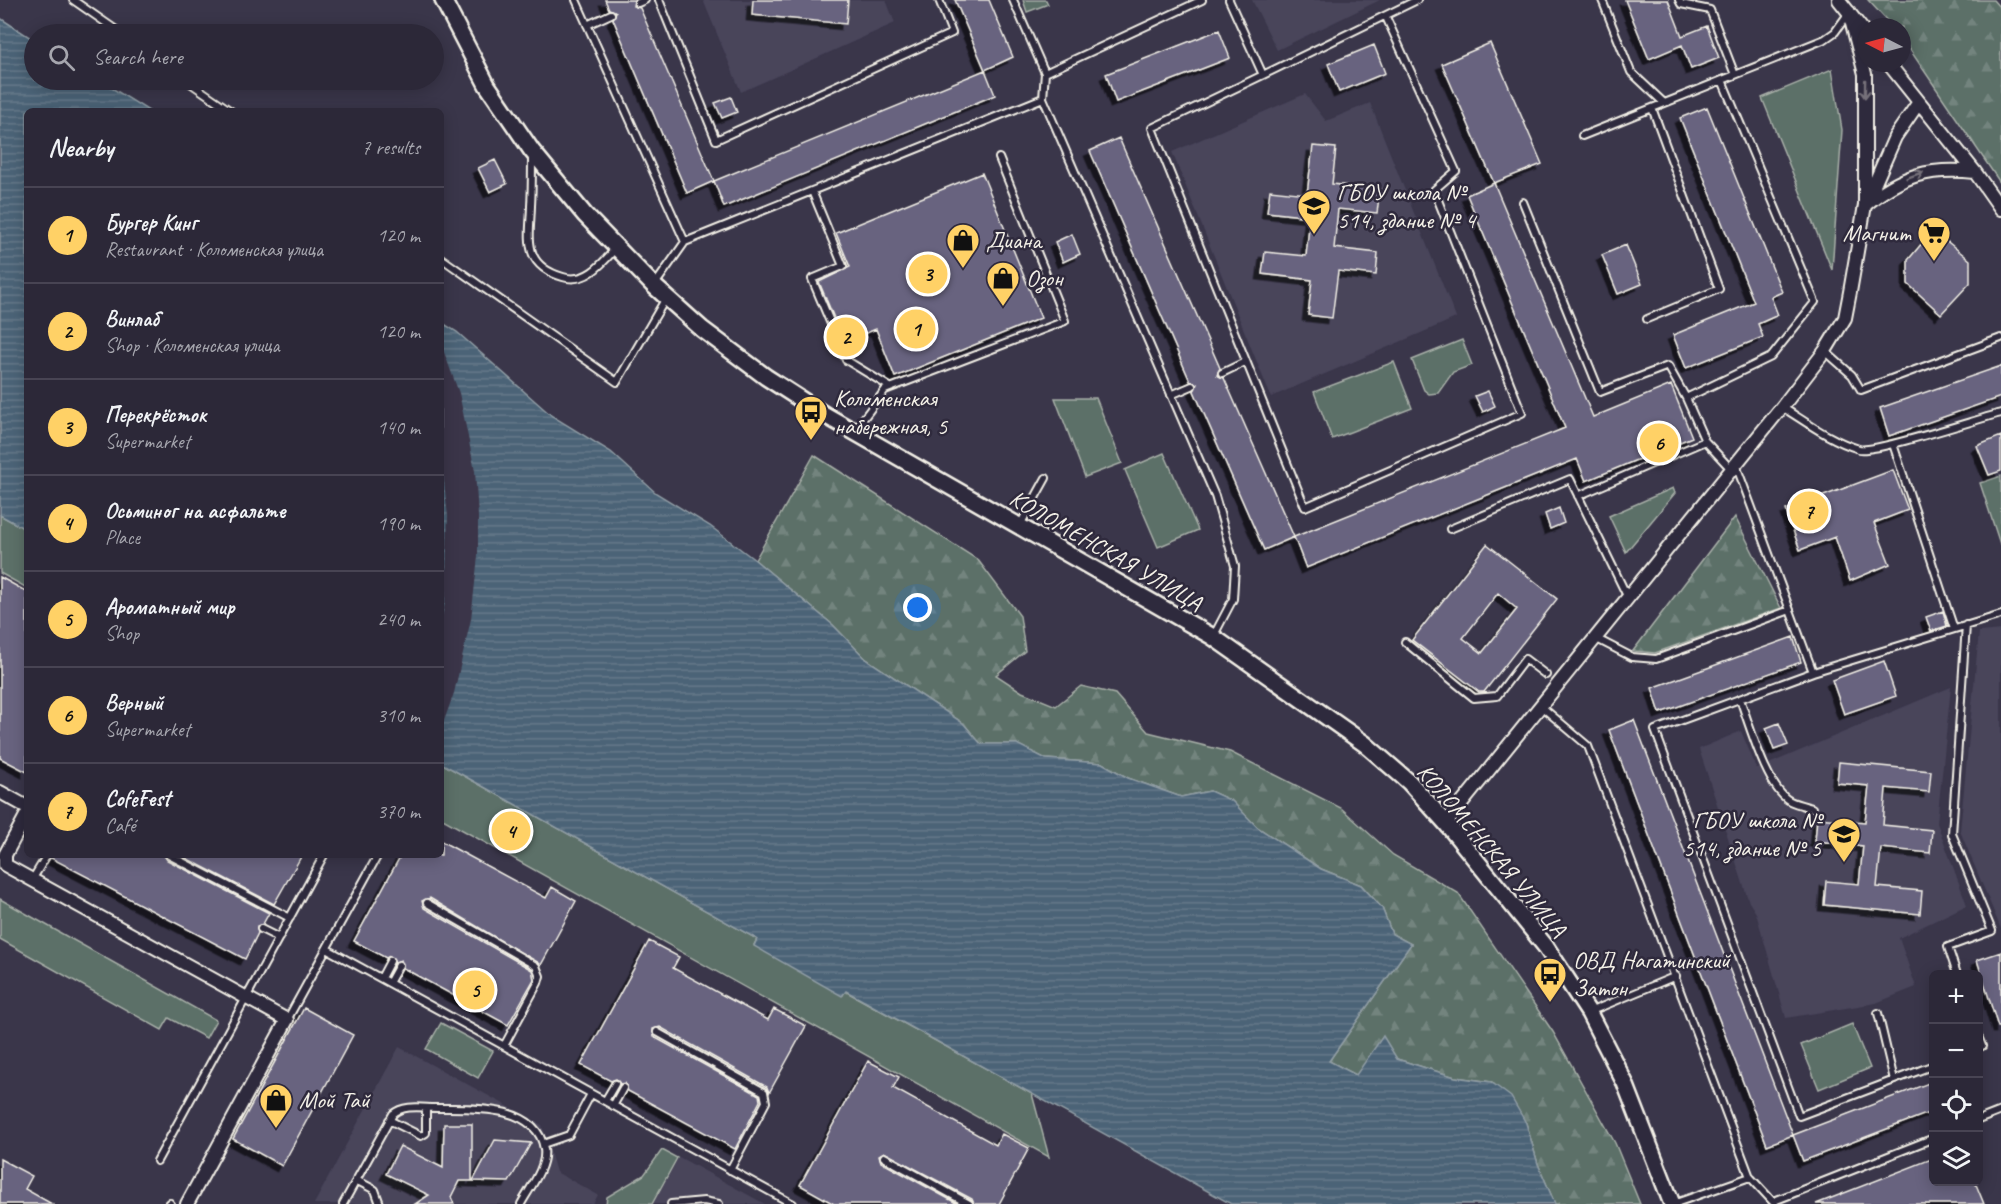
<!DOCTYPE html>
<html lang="en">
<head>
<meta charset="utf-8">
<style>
  body { margin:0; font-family:Caveat,sans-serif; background:#343040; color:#f1f3f6 }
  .controls { position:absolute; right:18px; bottom:18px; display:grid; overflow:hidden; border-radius:9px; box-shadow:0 3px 15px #0003 }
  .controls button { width:54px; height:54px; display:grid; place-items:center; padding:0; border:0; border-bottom:2px solid #484453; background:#2c2838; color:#f1f3f6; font:30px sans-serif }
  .compass { position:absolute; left:1857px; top:18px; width:54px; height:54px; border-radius:50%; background:#2c2838; box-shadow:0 3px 15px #0003; rotate:276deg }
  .you { position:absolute; left:918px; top:608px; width:21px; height:21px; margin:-15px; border:4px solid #fff; border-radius:50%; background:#1a73e8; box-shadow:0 0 0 9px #1a73e833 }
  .badge { display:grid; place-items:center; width:39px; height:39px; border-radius:50%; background:#ffd166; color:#111; font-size:20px; font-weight:700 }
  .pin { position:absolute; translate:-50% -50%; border:3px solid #fff; box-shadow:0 2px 6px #0006 }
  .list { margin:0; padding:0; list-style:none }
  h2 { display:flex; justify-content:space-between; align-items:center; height:78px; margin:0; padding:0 24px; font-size:26px }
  h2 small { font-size:20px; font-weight:400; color:#a6a6ae }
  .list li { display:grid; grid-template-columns:39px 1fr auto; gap:18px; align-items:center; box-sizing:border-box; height:96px; padding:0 24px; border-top:2px solid #484453 }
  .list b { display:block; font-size:22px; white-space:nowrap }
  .list p { margin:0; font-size:20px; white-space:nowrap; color:#a6a6ae }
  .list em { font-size:20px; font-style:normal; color:#a6a6ae }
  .icon { flex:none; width:33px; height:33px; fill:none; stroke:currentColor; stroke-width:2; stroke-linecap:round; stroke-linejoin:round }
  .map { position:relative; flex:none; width:2001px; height:1204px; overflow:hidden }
  .search { position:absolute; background:#2c2838; box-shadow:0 3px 15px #0003; left:24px; top:24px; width:420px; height:66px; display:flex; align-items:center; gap:15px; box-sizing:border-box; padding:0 21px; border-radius:33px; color:#a6a6ae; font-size:22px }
  .panel { position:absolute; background:#2c2838; box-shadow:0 3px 15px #0003; left:24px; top:108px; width:420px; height:750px; border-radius:9px }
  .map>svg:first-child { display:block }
  .built { fill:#48445a }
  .green { fill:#5b6f68; stroke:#a8b0a8; stroke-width:1.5 }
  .forest { fill:url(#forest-firs); stroke:#a8b0a8; stroke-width:1.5 }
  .water { fill:url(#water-rules); stroke:#8f9ca4; stroke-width:1.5 }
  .pier { fill:#3a364a }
  .building { fill:#68647f; stroke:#f4f1e8; stroke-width:1.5; fill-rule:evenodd; filter:url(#shadow) }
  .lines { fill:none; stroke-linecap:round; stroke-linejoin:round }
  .service-casing { stroke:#f4f1e8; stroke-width:10 }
  .minor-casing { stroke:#f4f1e8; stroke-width:16 }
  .tertiary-casing { stroke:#f4f1e8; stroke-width:20 }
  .service { stroke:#2f2a3d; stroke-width:6 }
  .minor { stroke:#2f2a3d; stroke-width:12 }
  .tertiary { stroke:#2f2a3d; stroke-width:15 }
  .oneway { stroke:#747079 }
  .labels { text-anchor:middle; stroke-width:5; stroke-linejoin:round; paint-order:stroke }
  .poi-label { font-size:24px; fill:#f4f1e8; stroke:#2f2a3d; text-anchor:start }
  .street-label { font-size:24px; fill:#f4f1e8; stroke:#2f2a3d }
</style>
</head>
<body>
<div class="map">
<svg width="2001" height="1204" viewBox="0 0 2001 1204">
  <defs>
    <pattern id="forest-firs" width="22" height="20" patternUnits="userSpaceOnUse" patternTransform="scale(1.5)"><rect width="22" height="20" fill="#5b6f68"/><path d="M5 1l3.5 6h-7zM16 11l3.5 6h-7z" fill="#73847e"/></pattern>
    <pattern id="water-rules" width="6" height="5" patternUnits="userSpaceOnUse" patternTransform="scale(1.5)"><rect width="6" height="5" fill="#4c6377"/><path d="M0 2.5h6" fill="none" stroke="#667a8a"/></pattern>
    <filter id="shadow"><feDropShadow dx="-5.5" dy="5.5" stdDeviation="0" flood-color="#0009"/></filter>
  </defs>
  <rect width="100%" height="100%" fill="#3a364a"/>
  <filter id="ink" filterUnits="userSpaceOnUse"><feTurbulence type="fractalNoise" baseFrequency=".0167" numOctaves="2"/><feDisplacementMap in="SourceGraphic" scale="12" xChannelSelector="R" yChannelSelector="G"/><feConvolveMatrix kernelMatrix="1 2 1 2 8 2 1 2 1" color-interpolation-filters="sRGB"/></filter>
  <g filter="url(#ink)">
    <path class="built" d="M 703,0 L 886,0 L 895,23 L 741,92 Z
      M 1252,0 L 1380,0 L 1277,50 Z
      M 1305,94 L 1326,121 L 1370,103 L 1456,318 L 1271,397 L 1172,152 Z
      M 2001,630 L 2001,929 L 1960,831 L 1979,632 Z
      M 1951,687 L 1937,823 L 1967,905 L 1899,938 L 1916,987 L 1876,1003 L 1786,1018 L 1756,913 L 1749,902 L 1699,749 L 1741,731 L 1757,769 Z
      M 399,1047 L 542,1125 L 556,1172 L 598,1195 L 593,1204 L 314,1204 Z
      M 679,1157 L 765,1204 L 653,1204 Z"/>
    <path class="green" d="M 1023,0 L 1046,0 L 1048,4 L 1027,12 Z
      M 1832,69 L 1842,130 L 1832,270 L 1762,98 Z
      M 1462,340 L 1472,365 L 1453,372 L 1438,393 L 1429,394 L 1424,390 L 1412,360 Z
      M 1394,362 L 1412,408 L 1332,439 L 1314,392 Z
      M 1055,398 L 1096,398 L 1122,463 L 1085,477 Z
      M 1164,453 L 1198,530 L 1158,547 L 1125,470 Z
      M 2001,476 L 2001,544 L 2000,544 L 1980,483 Z
      M 1673,488 L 1675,493 L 1626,552 L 1609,516 Z
      M 0,515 L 27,530 L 27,588 L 0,573 Z
      M 441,763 L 757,939 L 754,945 L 843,995 L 845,991 L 1032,1094 L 1049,1157 L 441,818 Z
      M 0,899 L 216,1020 L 206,1038 L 169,1018 L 162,1030 L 0,939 Z
      M 441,1023 L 493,1051 L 478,1078 L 426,1049 Z
      M 1852,1024 L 1870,1068 L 1819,1089 L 1801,1045 Z
      M 662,1150 L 677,1158 L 652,1204 L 606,1204 L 607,1197 L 644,1175 Z"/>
    <path class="forest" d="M 1868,0 L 1993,0 L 2001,9 L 2001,184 L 1902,38 L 1902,27 L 1893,27 Z
      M 814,455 L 978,560 L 1020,616 L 1025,651 L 996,675 L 1022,692 L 1056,706 L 1081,686 L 1115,694 L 1148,732 L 1230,752 L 1341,808 L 1393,855 L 1458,893 L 1553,1032 L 1615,1143 L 1640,1204 L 1555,1204 L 1538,1164 L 1526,1123 L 1492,1082 L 1455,1077 L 1397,1059 L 1356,1075 L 1329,1061 L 1411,944 L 1392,934 L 1382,908 L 1361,885 L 1321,869 L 1257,827 L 1232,801 L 1210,791 L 1181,797 L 1128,778 L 1102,763 L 1046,759 L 1016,744 L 981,744 L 963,723 L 866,659 L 833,625 L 755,560 Z
      M 1735,517 L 1781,608 L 1655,653 L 1633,651 Z"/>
    <path class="water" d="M 0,18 L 34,40 L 34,80 L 99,80 L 149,111 L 27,111 L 27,530 L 0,515 Z
      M 441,322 L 457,332 L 552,416 L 611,452 L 656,493 L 710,526 L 755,560 L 833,625 L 866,659 L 963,723 L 981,744 L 1017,744 L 1046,759 L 1102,763 L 1128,778 L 1181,797 L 1210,791 L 1232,801 L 1257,827 L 1321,869 L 1361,885 L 1382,908 L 1392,934 L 1411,944 L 1329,1061 L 1356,1075 L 1383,1036 L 1397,1059 L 1455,1077 L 1491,1082 L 1511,1097 L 1526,1123 L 1538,1164 L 1555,1204 L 1231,1204 L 846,991 L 842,996 L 754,946 L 757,939 L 441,763 Z"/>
    <path class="pier" d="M 441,344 L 459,393 L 475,471 L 478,516 L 478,556 L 471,619 L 454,693 L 441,729 L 441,621 L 445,603 L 448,516 L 441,456 Z"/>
    <path class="building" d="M 605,0 L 634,0 L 633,6 L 640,8 L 714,181 L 687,193 L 613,19 L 616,12 L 609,9 Z
      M 753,0 L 848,0 L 846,24 L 752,15 Z
      M 955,0 L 989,0 L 1013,57 L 985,70 Z
      M 1625,0 L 1668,0 L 1682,36 L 1707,26 L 1719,58 L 1691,69 L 1682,45 L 1649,59 Z
      M 1219,30 L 1230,58 L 1116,102 L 1106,74 Z
      M 1490,43 L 1542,164 L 1494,183 L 1442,64 Z
      M 1374,45 L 1385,73 L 1339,92 L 1328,64 Z
      M 985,70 L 995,95 L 724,207 L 714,181 Z
      M 731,97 L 737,112 L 722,118 L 715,103 Z
      M 1707,107 L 1782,292 L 1771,297 L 1778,315 L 1758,324 L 1763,337 L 1686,368 L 1673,335 L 1754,302 L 1680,118 Z
      M 1119,138 L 1220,368 L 1217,375 L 1224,378 L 1294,537 L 1264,550 L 1194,391 L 1197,384 L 1190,381 L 1090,151 Z
      M 1313,146 L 1336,148 L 1332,184 L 1380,189 L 1377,213 L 1338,209 L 1334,248 L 1378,253 L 1376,275 L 1338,271 L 1332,318 L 1308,315 L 1312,280 L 1262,274 L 1265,252 L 1306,256 L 1310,217 L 1267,212 L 1270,190 L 1307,194 Z
      M 495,160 L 507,184 L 490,192 L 478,168 Z
      M 982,173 L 1041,318 L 895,377 L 876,329 L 844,342 L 819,282 L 850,267 L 836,233 Z
      M 1494,183 L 1593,417 L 1671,385 L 1692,437 L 1586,481 L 1577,459 L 1306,568 L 1294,537 L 1565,428 L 1467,195 Z
      M 1933,230 L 1970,260 L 1970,283 L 1941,314 L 1908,284 L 1908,260 Z
      M 1072,234 L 1080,254 L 1063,262 L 1055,242 Z
      M 1626,245 L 1642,284 L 1618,294 L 1602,255 Z
      M 2001,366 L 2001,397 L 1889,436 L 1880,408 Z
      M 1488,391 L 1495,406 L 1483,412 L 1475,396 Z
      M 2001,436 L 2001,471 L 1989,475 L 1977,446 Z
      M 1893,470 L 1908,510 L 1874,523 L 1890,564 L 1850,581 L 1835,537 L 1800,550 L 1786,510 Z
      M 1559,508 L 1564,523 L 1550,529 L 1545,514 Z
      M 1487,544 L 1557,599 L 1484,692 L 1479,692 L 1412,640 ZM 1498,593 L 1517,609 L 1482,653 L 1463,638 Z
      M 0,577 L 27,592 L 27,772 L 0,758 Z
      M 1943,611 L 1947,626 L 1931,631 L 1926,617 Z
      M 1793,637 L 1801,662 L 1660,713 L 1652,688 Z
      M 1884,661 L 1896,696 L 1844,714 L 1832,680 Z
      M 1634,720 L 1793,1135 L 1767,1145 L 1609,730 Z
      M 1779,723 L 1788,745 L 1774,750 L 1766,728 Z
      M 1839,762 L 1931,771 L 1929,792 L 1886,788 L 1883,825 L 1932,830 L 1930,853 L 1881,848 L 1877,887 L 1922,891 L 1920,914 L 1824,905 L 1826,881 L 1859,884 L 1863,846 L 1815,841 L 1817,818 L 1865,822 L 1869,786 L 1837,783 Z
      M 441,841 L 546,898 L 552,887 L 576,901 L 541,965 L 430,898 L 422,901 L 424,908 L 532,970 L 534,979 L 508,1025 L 403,968 L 401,960 L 395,962 L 390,956 L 386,958 L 354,941 L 401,855 L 441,855 Z
      M 52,855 L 164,855 L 167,860 L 269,913 L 263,924 L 257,926 L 258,933 L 245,959 L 51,858 Z
      M 180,855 L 302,855 L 274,904 Z
      M 649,941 L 679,957 L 673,968 L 768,1020 L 774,1009 L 806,1026 L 769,1093 L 767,1087 L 660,1027 L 653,1029 L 654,1037 L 759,1095 L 760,1101 L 735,1149 L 628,1091 L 625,1083 L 620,1084 L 616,1079 L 611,1081 L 581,1065 Z
      M 2001,952 L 2001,1027 L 1998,1027 L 1977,960 Z
      M 304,1008 L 353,1035 L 282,1166 L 233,1139 Z
      M 868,1061 L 899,1077 L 893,1088 L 996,1145 L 1002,1134 L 1029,1148 L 999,1204 L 974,1204 L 972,1199 L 884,1152 L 879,1155 L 881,1162 L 958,1204 L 834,1204 L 800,1185 Z
      M 1934,1081 L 1934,1111 L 1803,1161 L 1793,1135 Z
      M 444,1124 L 472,1124 L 472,1181 L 459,1181 L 451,1197 L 454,1204 L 415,1204 L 429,1195 L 386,1174 L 400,1146 L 443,1168 Z
      M 495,1140 L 531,1143 L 509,1182 L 473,1181 Z
      M 1934,1158 L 1934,1182 L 1975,1182 L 1984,1204 L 1816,1204 Z
      M 0,1159 L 32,1176 L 25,1189 L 52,1204 L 0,1204 Z"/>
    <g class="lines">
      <defs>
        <path id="service" d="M 73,0 L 122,34
          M 576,0 L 685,242
          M 659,0 L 716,140 L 952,33 L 939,0
          M 1013,0 L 1045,73 L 1043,98 L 1215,496 L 1235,566 L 1233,599 L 1213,637
          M 1229,0 L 1263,75 L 1417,0
          M 1602,0 L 1631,72 L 1664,103
          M 1679,0 L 1681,4 L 1710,10 L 1735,75
          M 638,3 L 645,0
          M 587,25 L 611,14
          M 1045,73 L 1202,0
          M 1263,75 L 1152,128 L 1305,507 L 1522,413 L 1434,190 L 1456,171 L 1386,17
          M 186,80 L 231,111
          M 1582,136 L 1825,39 L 1835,32 L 1848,14
          M 532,154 C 532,172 532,189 531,206 C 530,239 522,265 563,277 C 586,284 602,264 616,248
          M 812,191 L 843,266 L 812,279 L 846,360 L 890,387
          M 1523,202 L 1600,392 L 1668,366 L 1686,398 L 1705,441 L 1731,469
          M 441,258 L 617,382 L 666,298
          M 654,286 L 685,242 L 1043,98
          M 1647,319 L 1719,289 L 1652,108
          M 1825,351 L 1852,375 L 1861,390 L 2001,338
          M 1222,373 L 1245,362
          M 1171,395 L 1192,386
          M 1686,398 L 1771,357 L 1815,302 L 1722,80
          M 1782,407 C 1806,422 1831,441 1859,449 C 1874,453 1978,419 2001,413
          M 854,431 L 885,390 L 1065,321 L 999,158
          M 1893,444 L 1954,629
          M 1736,465 L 1813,672 L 1655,730 L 1799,1116 L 1934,1065
          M 1578,496 L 1705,441
          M 1020,525 L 1046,478
          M 1450,529 L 1570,479 L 1628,598
          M 1597,639 L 1632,657 L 1656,659 L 1790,610
          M 1405,642 L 1474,698 L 1497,696 L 1525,659 L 1546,675
          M 1813,672 L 2001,615
          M 1740,699 C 1749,723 1767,789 1790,801 C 1796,804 1805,806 1812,808
          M 1542,707 L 1588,746 L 1750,1177 L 1775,1204
          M 169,855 L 290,918
          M 32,880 L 47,855
          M 427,903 L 536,966 L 540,976 L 538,983 L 504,1046
          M 261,929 L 279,938
          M 327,949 L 793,1204
          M 1957,974 L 1948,947 L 1992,931 L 1952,834 L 1966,625
          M 381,978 L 390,961
          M 389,983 L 399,965
          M 1589,1012 L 1676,976
          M 1878,1013 L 1894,1080
          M 287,1020 L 378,855
          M 657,1032 L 764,1092 L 766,1102 L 730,1170
          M 1978,1036 L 1982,1046 L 1978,1048
          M 605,1101 L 615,1084
          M 613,1106 L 623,1088
          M 389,1120 L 421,1136 L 426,1133 L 426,1108
          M 1978,1120 L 2001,1111
          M 543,1144 L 569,1135 L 591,1094
          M 884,1157 L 969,1204
          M 157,1161 L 324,855
          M 356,1180 L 375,1190 L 380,1204
          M 1774,1201 L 1934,1138
          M 169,1204 L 170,1203
          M 343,1204 L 393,1114 C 404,1104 423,1108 437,1108 C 471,1108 537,1104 544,1149 C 547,1167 529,1189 521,1204
          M 671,1204 L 704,1201 L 719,1204
          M 1673,1204 L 1750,1177"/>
        <path id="minor" d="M 1839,0 L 1866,34
          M 1888,63 L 1975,172 L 2001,209
          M 1867,201 L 1895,137 L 1919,102
          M 1865,205 C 1902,175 1929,167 1975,172
          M 0,792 L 27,807
          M 27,814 L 5,855 L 5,865 L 287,1020 L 187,1204
          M 1446,823 L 1782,407 L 1825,351 L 1845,318 L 1850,292 L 1865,205 L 1865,74 L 1849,12"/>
        <path id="tertiary" d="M 443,0 L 487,85 L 532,151 L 585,215 L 654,286 L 702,329 L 766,377 L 825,415 L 1213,637 L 1365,744 L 1409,782 L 1446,823 L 1546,947 L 1589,1013 L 1625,1083 L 1672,1204"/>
      </defs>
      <use href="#service" class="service-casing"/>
      <use href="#minor" class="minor-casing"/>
      <use href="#tertiary" class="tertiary-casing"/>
      <use href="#service" class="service"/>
      <use href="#minor" class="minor"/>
      <use href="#tertiary" class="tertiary"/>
    </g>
    <defs><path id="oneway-shaft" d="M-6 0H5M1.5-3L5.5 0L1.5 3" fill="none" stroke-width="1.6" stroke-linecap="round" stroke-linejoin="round" transform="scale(1.5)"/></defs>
    <g class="oneway">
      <use href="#oneway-shaft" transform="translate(1865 89) rotate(91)"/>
      <use href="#oneway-shaft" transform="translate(1915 175) rotate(-21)"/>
    </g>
  </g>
  <defs>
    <symbol id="school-pin" viewBox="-11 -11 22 30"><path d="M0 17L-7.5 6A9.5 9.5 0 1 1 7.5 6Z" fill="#ffd166" stroke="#2f2a3d"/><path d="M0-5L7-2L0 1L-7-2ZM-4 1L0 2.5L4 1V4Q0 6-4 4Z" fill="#111"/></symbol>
    <symbol id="supermarket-pin" viewBox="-11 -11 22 30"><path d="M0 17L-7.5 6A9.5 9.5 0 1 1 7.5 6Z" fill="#ffd166" stroke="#2f2a3d"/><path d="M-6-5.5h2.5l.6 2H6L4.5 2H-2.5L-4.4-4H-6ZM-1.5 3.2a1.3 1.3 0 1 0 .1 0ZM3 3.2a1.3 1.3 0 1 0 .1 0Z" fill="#111"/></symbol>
    <symbol id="shop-pin" viewBox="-11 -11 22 30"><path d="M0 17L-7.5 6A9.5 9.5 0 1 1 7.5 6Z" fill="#ffd166" stroke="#2f2a3d"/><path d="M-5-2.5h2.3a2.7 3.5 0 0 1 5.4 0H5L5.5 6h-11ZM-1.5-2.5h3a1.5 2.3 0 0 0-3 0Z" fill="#111"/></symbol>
    <symbol id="bus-pin" viewBox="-11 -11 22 30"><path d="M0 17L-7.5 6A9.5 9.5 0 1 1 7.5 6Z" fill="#ffd166" stroke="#2f2a3d"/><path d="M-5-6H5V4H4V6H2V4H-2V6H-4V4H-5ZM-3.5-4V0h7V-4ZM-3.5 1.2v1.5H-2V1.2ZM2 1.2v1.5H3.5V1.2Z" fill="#111"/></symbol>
  </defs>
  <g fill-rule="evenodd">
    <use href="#school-pin" x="1295" y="187" width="38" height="52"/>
    <use href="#supermarket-pin" x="1915" y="214" width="38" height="52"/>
    <use href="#shop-pin" x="944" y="221" width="38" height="52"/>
    <use href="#shop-pin" x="984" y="259" width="38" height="52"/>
    <use href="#bus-pin" x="792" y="393" width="38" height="52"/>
    <use href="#school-pin" x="1825" y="815" width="38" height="52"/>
    <use href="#bus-pin" x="1531" y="955" width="38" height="52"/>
    <use href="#shop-pin" x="257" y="1081" width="38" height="52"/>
  </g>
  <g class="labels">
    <g class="poi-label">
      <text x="1337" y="200">ГБОУ школа №<tspan x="1337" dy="28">514, здание № 4</tspan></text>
      <text x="1911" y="241" text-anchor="end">Магнит</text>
      <text x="986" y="248">Диана</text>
      <text x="1026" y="286">Озон</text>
      <text x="834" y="406">Коломенская<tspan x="834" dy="28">набережная, 5</tspan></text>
      <text x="1821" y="828" text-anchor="end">ГБОУ школа №<tspan x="1821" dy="28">514, здание № 5</tspan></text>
      <text x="1573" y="968">ОВД Нагатинский<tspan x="1573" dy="28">Затон</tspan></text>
      <text x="299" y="1108">Мой Тай</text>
    </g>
    <g class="street-label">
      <text transform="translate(1106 550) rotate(30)" y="8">КОЛОМЕНСКАЯ УЛИЦА</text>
      <text transform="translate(1492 850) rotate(50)" y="8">КОЛОМЕНСКАЯ УЛИЦА</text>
    </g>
  </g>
</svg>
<div class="controls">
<button>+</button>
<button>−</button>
<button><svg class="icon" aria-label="locate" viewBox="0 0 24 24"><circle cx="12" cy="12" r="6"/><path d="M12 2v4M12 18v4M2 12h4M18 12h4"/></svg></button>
<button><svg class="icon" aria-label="layers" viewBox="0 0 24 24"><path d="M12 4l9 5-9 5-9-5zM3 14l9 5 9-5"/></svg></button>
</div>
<svg class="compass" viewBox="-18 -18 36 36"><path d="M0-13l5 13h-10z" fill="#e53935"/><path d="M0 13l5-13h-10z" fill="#a6a6ae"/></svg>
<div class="you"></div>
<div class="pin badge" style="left:916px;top:329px">1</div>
<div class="pin badge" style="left:846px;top:337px">2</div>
<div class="pin badge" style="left:928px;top:274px">3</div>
<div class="pin badge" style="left:511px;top:831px">4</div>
<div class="pin badge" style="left:475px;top:990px">5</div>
<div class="pin badge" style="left:1659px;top:443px">6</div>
<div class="pin badge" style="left:1809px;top:511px">7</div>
<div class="search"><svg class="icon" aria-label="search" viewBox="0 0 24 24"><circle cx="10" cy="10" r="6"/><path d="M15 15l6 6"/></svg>Search here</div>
<section class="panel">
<h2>Nearby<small>7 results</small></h2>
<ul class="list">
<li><span class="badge">1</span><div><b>Бургер Кинг</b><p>Restaurant · Коломенская улица</p></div><em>120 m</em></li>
<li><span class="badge">2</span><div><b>Винлаб</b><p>Shop · Коломенская улица</p></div><em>120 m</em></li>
<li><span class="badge">3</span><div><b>Перекрёсток</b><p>Supermarket</p></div><em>140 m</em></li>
<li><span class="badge">4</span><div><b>Осьминог на асфальте</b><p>Place</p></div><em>190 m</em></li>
<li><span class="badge">5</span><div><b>Ароматный мир</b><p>Shop</p></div><em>240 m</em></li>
<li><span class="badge">6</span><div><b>Верный</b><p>Supermarket</p></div><em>310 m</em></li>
<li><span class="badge">7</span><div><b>CofeFest</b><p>Café</p></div><em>370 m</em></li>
</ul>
</section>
</div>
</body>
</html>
